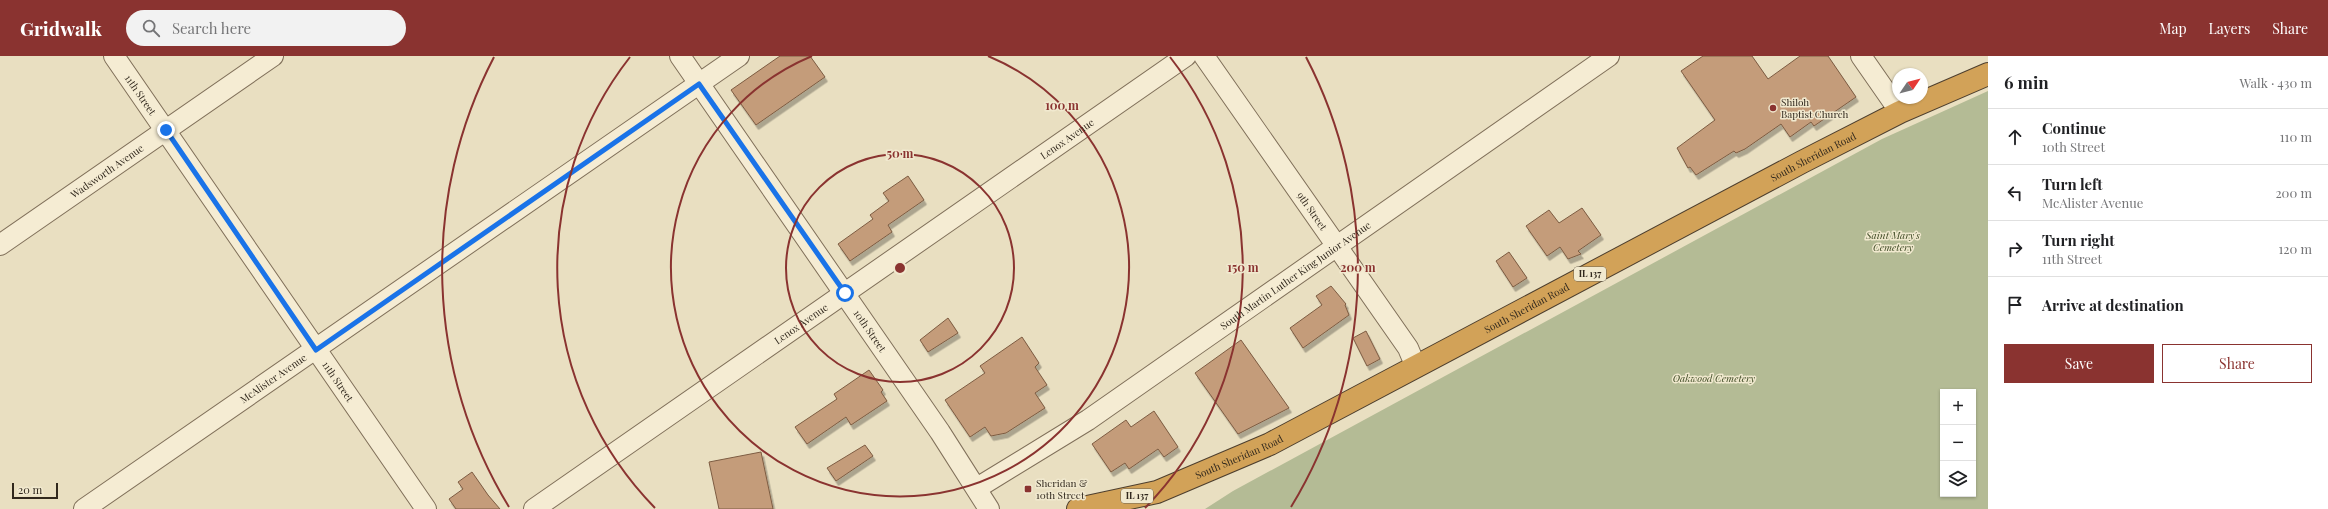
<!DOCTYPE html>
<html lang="en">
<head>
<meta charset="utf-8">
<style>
  body { margin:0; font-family:"Playfair Display",serif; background:#f2f2f2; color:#202124 }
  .controls { position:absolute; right:12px; bottom:12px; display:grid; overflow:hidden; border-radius:0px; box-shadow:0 1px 3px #0004 }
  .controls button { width:36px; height:36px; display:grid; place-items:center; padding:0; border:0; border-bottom:1px solid #e0e0e0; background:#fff; color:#202124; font:20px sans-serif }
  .compass { position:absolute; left:1892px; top:12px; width:36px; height:36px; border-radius:50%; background:#fff; box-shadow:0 1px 3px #0004; rotate:55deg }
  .scale { position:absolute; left:12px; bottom:10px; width:46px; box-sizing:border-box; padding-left:4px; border:2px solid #31281d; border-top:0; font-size:11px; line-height:14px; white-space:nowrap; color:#31281d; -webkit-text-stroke:3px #f1e9cf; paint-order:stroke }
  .stop { position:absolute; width:12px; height:12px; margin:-9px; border:3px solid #1a73e8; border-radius:50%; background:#fff }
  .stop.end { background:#1a73e8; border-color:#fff; box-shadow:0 1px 4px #0008 }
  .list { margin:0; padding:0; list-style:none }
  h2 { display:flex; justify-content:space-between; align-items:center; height:52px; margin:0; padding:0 16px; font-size:17px }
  h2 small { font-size:13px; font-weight:400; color:#757577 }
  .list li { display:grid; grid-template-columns:26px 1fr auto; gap:12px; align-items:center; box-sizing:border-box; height:56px; padding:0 16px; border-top:1px solid #e0e0e0 }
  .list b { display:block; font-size:15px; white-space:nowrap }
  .list p { margin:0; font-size:13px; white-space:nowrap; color:#757577 }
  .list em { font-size:13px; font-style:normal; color:#757577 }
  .actions { display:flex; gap:8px; padding:12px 16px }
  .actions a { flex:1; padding:9px 0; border:1px solid #8a3330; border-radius:0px; text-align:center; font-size:14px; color:#8a3330 }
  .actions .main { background:#8a3330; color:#fff }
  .icon { flex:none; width:22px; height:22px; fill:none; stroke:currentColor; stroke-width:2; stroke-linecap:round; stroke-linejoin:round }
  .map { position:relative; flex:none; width:1988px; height:453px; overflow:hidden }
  header { display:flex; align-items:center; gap:24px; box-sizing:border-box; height:56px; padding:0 20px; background:#8a3330; color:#fff }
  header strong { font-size:19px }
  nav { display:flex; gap:22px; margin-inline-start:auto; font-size:14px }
  .search { width:280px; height:36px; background:#f2f2f2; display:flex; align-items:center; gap:10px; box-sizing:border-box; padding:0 14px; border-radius:22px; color:#757577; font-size:15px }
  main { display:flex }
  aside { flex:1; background:#fff }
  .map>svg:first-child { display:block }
  .cemetery { fill:#b4bb95; fill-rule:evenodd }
  .building { fill:#c49c7a; stroke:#7d5c42; filter:url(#shadow) }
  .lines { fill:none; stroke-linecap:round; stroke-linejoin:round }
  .minor-casing { stroke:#80705a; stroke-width:22 }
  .highway-casing { stroke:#4e3f2e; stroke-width:24 }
  .minor { stroke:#f5ecd3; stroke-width:20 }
  .highway { stroke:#d2a258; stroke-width:22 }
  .route { stroke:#1a73e8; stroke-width:5 }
  .ring { fill:none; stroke:#8a3330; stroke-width:2 }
  .poi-dot { fill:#8a3330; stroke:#f1e9cf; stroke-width:1.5 }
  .labels { text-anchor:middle; stroke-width:3; stroke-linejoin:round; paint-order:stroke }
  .shield { fill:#f1e9cf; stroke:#6b6252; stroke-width:1 }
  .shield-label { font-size:9px; font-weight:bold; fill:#31281d }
  .street-label { font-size:10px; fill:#31281d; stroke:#f1e9cf }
  .poi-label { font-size:10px; fill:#31281d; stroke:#f1e9cf; text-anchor:start }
  .park-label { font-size:10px; font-style:italic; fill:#404c26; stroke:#f1e9cf }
  .centre { fill:#8a3330; stroke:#f1e9cf; stroke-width:2 }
  .ring-label { font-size:12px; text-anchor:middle; font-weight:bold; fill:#8a3330; stroke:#f1e9cf; stroke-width:3; stroke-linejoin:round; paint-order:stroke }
</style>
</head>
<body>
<header>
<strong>Gridwalk</strong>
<div class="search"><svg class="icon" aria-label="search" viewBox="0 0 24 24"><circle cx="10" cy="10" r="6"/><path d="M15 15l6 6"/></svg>Search here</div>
<nav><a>Map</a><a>Layers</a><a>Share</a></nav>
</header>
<main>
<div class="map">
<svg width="1988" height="453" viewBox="0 0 1988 453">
  <defs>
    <filter id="shadow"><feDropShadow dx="2.5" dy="4.5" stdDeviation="0" flood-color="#0004"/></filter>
  </defs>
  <rect width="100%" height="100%" fill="#e9dfc1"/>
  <path class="cemetery" d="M 1988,35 L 1988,453 L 1205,453 L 1233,435 L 1882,83 ZM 1943,336 L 1973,336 L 1973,438 L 1943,438 Z"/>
  <path class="building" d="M 780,0 L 810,0 L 825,21 L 756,69 L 731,34 Z
    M 1703,0 L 1752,0 L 1768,23 L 1800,0 L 1828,0 L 1856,41 L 1814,70 L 1811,66 L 1790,81 L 1781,68 L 1745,93 L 1736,97 L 1734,95 L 1696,119 L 1690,111 L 1688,112 L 1677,92 L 1715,64 L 1681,15 Z
    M 908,120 L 924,144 L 888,169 L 892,176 L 850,205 L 838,188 L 873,163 L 870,159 L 889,145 L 883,137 Z
    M 1582,152 L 1601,179 L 1578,195 L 1581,198 L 1568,203 L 1560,191 L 1547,200 L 1526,170 L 1549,154 L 1559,167 Z
    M 1509,196 L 1527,222 L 1513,231 L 1496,205 Z
    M 1331,230 L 1346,248 L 1345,249 L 1349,259 L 1303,292 L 1290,272 L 1322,249 L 1316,240 Z
    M 948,262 L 958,277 L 928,296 L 920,284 Z
    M 1366,275 L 1380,303 L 1367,310 L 1353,282 Z
    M 1022,281 L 1039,307 L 1035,311 L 1047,329 L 1035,337 L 1045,352 L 1006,377 L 991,380 L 985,371 L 970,381 L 945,344 L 985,317 L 980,310 Z
    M 1241,284 L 1289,352 L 1238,378 L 1195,317 Z
    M 869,314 L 883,334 L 881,336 L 887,345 L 851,369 L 846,361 L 807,388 L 795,371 L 837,343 L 834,338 Z
    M 1154,355 L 1178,391 L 1164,401 L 1158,393 L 1129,413 L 1125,407 L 1111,416 L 1092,388 L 1126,364 L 1131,371 Z
    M 865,389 L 873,400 L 836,425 L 827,412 Z
    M 761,396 L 773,453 L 719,453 L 709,406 Z
    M 472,416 L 488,439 L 500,453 L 456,453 L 449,443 L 463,433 L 458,426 Z"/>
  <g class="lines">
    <defs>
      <g id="minor">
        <path id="s1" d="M 114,0 L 426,453"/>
        <path id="s2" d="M 680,0 L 940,376 L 989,453"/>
        <path id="s3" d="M 1204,0 L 1408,292 L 1416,311"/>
        <path d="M 1861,0 L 1900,56"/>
        <path id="s4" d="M 0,189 L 273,0"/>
        <path id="s5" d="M 977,432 L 1088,364 L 1609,0"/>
        <path id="s6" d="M 84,453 L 739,0"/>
        <path id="s7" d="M 534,453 L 1186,0"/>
      </g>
      <g id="highway">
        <path id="s8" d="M 1078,453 L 1157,436 L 1270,388 L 1802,106 L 1900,56 L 1988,18"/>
      </g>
    </defs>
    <use href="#minor" class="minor-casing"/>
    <use href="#highway" class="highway-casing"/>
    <use href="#minor" class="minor"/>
    <use href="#highway" class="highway"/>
  </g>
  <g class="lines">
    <path class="route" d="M 166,74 L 316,294 L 699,28 L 845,237"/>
  </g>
  <g class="ring">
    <circle cx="900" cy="212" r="114"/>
    <path d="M988 0A229 229 0 1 1 812 0"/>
    <path d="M655 452A343 343 0 0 1 630 1M1170 1A343 343 0 0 1 1145 452"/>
    <path d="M509 451A458 458 0 0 1 494 1M1306 1A458 458 0 0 1 1291 451"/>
  </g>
  <g class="poi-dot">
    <circle cx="1773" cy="52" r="4"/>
    <rect x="1024" y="429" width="8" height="8" rx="2"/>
  </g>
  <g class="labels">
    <g class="shield">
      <rect x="1574" y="211" width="32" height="14" rx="3"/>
      <rect x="1121" y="433" width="32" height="14" rx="3"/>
    </g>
    <g class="shield-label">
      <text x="1590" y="221">IL 137</text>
      <text x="1137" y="443">IL 137</text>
    </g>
    <g class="street-label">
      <text dy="4" stroke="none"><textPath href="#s1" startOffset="47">11th Street</textPath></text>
      <text dy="4" stroke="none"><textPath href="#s7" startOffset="649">Lenox Avenue</textPath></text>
      <text dy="4" stroke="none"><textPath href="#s8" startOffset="818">South Sheridan Road</textPath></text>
      <text dy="4" stroke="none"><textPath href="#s4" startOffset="130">Wadsworth Avenue</textPath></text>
      <text dy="4" stroke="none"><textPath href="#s3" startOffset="189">9th Street</textPath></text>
      <text dy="4" stroke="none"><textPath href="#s5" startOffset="383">South Martin Luther King Junior Avenue</textPath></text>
      <text dy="4" stroke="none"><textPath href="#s8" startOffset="494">South Sheridan Road</textPath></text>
      <text dy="4" stroke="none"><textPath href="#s7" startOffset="325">Lenox Avenue</textPath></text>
      <text dy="4" stroke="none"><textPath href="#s2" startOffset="334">10th Street</textPath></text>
      <text dy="4" stroke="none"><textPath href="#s6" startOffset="230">McAlister Avenue</textPath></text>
      <text dy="4" stroke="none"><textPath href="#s1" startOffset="395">11th Street</textPath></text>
      <text dy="4" stroke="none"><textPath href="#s8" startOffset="170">South Sheridan Road</textPath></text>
    </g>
    <g class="poi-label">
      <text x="1781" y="50">Shiloh<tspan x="1781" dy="12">Baptist Church</tspan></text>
      <text x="1036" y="431">Sheridan &amp;<tspan x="1036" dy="12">10th Street</tspan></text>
    </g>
    <g class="park-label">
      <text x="1893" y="183">Saint Mary's<tspan x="1893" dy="12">Cemetery</tspan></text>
      <text x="1714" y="326">Oakwood Cemetery</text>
    </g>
  </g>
  <circle cx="900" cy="212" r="6" class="centre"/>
  <g class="ring-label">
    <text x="1062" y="54">100 m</text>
    <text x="900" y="102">50 m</text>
    <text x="1243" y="216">150 m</text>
    <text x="1358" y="216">200 m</text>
  </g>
</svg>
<div class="controls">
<button>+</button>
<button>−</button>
<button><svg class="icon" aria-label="layers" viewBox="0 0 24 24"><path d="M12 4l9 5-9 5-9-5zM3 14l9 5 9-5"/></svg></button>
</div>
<svg class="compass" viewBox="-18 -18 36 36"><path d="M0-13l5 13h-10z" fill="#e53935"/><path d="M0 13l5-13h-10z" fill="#757577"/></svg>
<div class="scale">20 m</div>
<div class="stop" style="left:845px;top:237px"></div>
<div class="stop end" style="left:166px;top:74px"></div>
</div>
<aside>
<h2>6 min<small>Walk · 430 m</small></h2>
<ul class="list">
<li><svg class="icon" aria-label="ahead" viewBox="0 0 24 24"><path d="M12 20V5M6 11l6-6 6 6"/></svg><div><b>Continue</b><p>10th Street</p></div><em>110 m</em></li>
<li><svg class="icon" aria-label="left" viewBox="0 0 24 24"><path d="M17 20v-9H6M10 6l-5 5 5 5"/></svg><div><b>Turn left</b><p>McAlister Avenue</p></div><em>200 m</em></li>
<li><svg class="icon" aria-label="right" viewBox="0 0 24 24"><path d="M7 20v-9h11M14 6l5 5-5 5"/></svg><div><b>Turn right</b><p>11th Street</p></div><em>120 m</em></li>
<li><svg class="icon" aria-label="arrive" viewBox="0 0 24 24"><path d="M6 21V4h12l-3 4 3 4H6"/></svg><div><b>Arrive at destination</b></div></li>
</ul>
<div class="actions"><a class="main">Save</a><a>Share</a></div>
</aside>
</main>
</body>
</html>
